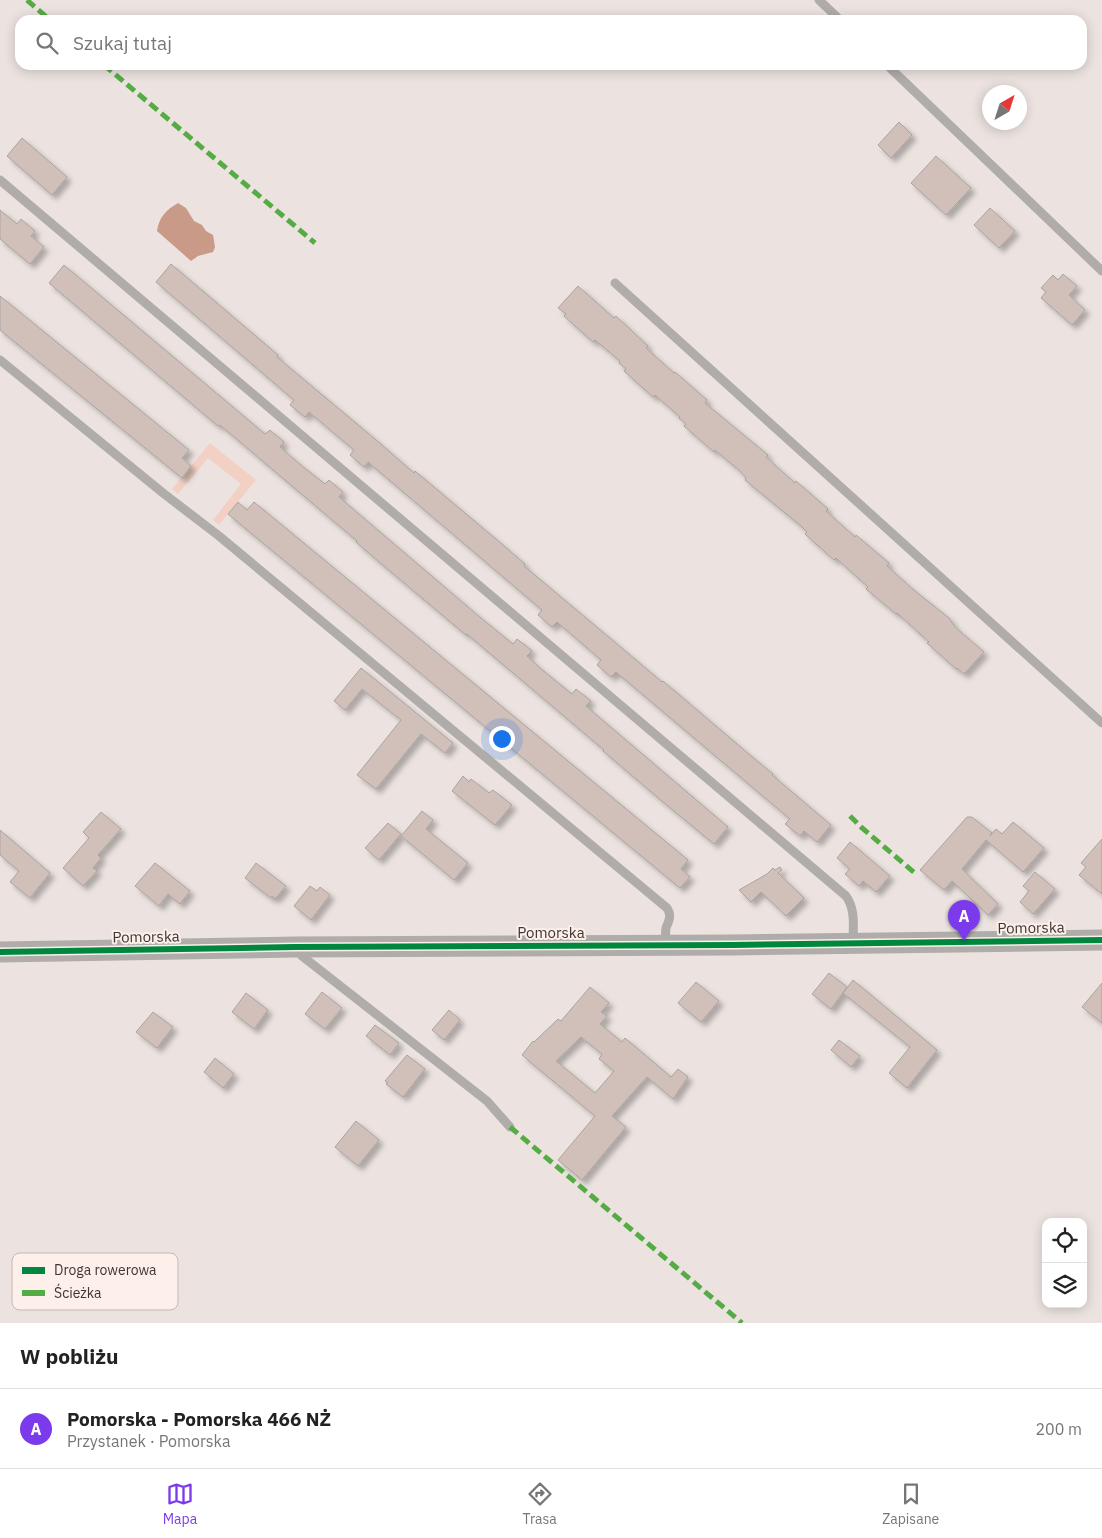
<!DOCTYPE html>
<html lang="pl">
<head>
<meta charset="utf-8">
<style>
  body { margin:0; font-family:"IBM Plex Sans",sans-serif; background:#f2f2f2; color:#222 }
  .controls { position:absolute; right:15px; bottom:15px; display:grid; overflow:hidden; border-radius:10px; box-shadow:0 2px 12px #0003 }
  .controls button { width:45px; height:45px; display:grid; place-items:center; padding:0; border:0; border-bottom:1px solid #e0e0e0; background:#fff; color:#222; font:25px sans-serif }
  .compass { position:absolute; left:982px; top:85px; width:45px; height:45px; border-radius:50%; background:#fff; box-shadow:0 2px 12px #0003; rotate:39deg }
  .you { position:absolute; left:501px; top:738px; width:18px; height:18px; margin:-12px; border:4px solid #fff; border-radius:50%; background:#1a73e8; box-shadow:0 0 0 8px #1a73e833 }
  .badge { display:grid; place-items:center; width:32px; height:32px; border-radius:50%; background:#7c3aed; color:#fff; font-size:16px; font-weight:700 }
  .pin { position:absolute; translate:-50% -41px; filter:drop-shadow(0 1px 2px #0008) }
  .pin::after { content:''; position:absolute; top:26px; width:18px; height:15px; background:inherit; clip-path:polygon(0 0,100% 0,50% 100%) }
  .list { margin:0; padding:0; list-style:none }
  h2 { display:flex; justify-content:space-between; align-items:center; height:65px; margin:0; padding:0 20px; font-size:21px }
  h2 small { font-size:16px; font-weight:400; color:#767676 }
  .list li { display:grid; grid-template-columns:32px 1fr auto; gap:15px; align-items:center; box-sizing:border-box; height:80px; padding:0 20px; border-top:1px solid #e0e0e0 }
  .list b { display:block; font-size:19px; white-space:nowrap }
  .list p { margin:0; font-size:16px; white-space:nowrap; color:#767676 }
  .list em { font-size:16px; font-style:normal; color:#767676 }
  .icon { flex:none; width:28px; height:28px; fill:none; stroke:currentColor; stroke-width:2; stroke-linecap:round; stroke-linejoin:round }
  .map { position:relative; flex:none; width:1102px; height:1323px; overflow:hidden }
  .search { position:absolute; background:#fff; box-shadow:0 2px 12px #0003; left:15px; right:15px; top:15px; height:55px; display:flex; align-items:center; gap:12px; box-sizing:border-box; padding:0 18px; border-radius:15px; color:#767676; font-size:19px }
  .sheet { height:145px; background:#fff }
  nav { display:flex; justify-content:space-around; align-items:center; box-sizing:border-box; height:70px; border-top:1px solid #e0e0e0; background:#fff; font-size:14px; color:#767676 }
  nav a { display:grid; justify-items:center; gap:2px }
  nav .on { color:#7c3aed }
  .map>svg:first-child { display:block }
  .green { fill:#f2d1c4 }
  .water { fill:#c99a87 }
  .building { fill:#d1c0ba; stroke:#a9a3a0; fill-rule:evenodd; filter:url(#shadow) }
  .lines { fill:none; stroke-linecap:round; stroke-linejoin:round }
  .service { stroke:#afacaa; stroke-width:9 }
  .tertiary { stroke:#afacaa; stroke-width:21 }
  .quiet { stroke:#55ac45; stroke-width:5; stroke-dasharray:10 5; stroke-linecap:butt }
  .cycleway-casing { stroke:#fdefe9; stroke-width:9 }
  .cycleway { stroke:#00873e; stroke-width:6 }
  .labels { text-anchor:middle; stroke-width:4; stroke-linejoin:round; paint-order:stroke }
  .street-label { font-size:15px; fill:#3d3633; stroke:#fdefe9 }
  .key { fill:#fdefe9; stroke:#c3b8b2; stroke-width:1 }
  .key-label { font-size:14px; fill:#3d3633 }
</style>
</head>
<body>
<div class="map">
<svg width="1102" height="1323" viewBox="0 0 1102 1323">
  <defs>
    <filter id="shadow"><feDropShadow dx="4.5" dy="4.5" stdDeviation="2.5" flood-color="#0004"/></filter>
  </defs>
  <rect width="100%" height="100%" fill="#ece3e0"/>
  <path class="green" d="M 210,443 L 256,480 L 219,525 L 213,520 L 241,484 L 208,458 L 178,494 L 172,489 Z"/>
  <path class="water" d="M 178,203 L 186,208 L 194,221 L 202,225 L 206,231 L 213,235 L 215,247 L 213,252 L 198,256 L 191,261 L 157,231 C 159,217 166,210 178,203 Z"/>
  <path class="building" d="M 899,122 L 912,135 L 891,158 L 878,145 Z
    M 22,138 L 67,177 L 52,195 L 7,156 Z
    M 936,156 L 971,188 L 946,215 L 911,183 Z
    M 990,208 L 1015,231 L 999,248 L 974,225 Z
    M 0,210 L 17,224 L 21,219 L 35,231 L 31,236 L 44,247 L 30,264 L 0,239 Z
    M 171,264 L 278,355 L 277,357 L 375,439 L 414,473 L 415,471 L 503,545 L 525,564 L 524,566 L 623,649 L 662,682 L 663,681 L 750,755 L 773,774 L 772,775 L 831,825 L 817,842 L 804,831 L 800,836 L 785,824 L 790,819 L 758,792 L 616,672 L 611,677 L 597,665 L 601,660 L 557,622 L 552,627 L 538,615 L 542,610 L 368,462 L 364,467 L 350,455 L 354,450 L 309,412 L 305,417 L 290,405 L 294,400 L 156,282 Z
    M 64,265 L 265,434 L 270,430 L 284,442 L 280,447 L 302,466 L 325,484 L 329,480 L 343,492 L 339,497 L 481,618 L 513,644 L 517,639 L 525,645 L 532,651 L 527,656 L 540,668 L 572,694 L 576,689 L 591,701 L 586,706 L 728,827 L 714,844 L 656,796 L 603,751 L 604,750 L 467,634 L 466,635 L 378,561 L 356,542 L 357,541 L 220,425 L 218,426 L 49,283 Z
    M 1063,274 L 1077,286 L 1069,295 L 1085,310 L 1072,325 L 1041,298 L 1046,292 L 1041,288 L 1053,275 L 1058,280 Z
    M 578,286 L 614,318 L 616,316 L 648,346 L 646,348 L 674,373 L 675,372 L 707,400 L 705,403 L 768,455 L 766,457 L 795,483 L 796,481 L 828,509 L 826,511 L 855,537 L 856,535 L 889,563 L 887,566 L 915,591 L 949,618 L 955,627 L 984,652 L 964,674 L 957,668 L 956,669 L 927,643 L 929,642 L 897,613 L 896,614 L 866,589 L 868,587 L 836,558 L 834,560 L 805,534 L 807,532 L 801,526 L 745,480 L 746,478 L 740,471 L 715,450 L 714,452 L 684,426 L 686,424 L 679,418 L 680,417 L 655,395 L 653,397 L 624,371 L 626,369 L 619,363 L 620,361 L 595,340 L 593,342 L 564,316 L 566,314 L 558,308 Z
    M 0,296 L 189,450 L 182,458 L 191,466 L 182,478 L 0,330 Z
    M 238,502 L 247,510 L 254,502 L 688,860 L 681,869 L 690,877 L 680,888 L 228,514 Z
    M 361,668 L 453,743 L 445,753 L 421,734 L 376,789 L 357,775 L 401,720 L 362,689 L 345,710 L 334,701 Z
    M 463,776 L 469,782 L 471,779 L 489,793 L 493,790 L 512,805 L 495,825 L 452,791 Z
    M 422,811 L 433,820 L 426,829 L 468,863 L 454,880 L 401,836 Z
    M 101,812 L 121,829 L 98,855 L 101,858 L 93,868 L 97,871 L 83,886 L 63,868 L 89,838 L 83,832 Z
    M 967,817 L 972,817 L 992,833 L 990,836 L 996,829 L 1002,834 L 1013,822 L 1044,848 L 1023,872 L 986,840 L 962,869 L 998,904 L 988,915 L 952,881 L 944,890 L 920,870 Z
    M 388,823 L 401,834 L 379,860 L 365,848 Z
    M 0,830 L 50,873 L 30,898 L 10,882 L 19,871 L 0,855 Z
    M 1102,839 L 1102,894 L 1079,875 L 1086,867 L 1081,863 Z
    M 850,842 L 890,876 L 876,892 L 863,881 L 859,886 L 845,874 L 850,869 L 837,858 Z
    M 155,863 L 190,891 L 180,904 L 168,894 L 159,906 L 135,886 Z
    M 256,863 L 286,886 L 275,899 L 272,896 L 271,898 L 245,878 Z
    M 780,867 L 782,870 L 778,873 L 804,898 L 786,916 L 761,892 L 751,902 L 739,890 L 767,874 L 773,868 L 775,870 Z
    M 1035,872 L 1055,889 L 1033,914 L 1020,902 L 1029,891 L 1023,886 Z
    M 310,886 L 317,891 L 320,887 L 330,895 L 311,920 L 294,906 Z
    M 829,973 L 847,987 L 831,1009 L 812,994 Z
    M 853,980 L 937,1050 L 907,1088 L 889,1073 L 910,1047 L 843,993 Z
    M 696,982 L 719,1001 L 701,1022 L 678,1003 Z
    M 1102,983 L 1102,1023 L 1082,1007 Z
    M 590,987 L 609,1003 L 601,1012 L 607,1016 L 600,1024 L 622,1042 L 625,1038 L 671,1077 L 678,1069 L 688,1077 L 673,1099 L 647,1077 L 612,1116 L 626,1127 L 582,1180 L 558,1160 L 595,1116 L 522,1055 L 533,1041 L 534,1042 L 558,1019 L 561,1021 ZM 581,1037 L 602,1054 L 599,1059 L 614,1071 L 595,1093 L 556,1061 Z
    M 322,992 L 342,1008 L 325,1029 L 305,1014 Z
    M 246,993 L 268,1010 L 254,1029 L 232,1012 Z
    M 449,1010 L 460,1020 L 444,1040 L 432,1030 Z
    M 153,1012 L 173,1027 L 157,1048 L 136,1032 Z
    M 375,1025 L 399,1043 L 390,1055 L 366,1036 Z
    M 839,1040 L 860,1056 L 851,1067 L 831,1050 Z
    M 407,1055 L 425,1069 L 403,1097 L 386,1084 L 388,1083 L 385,1081 Z
    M 215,1058 L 234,1074 L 223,1088 L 204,1072 Z
    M 356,1121 L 379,1140 L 358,1166 L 335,1147 Z"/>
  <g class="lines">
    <path class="service" d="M 819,0 L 840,20
      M 887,65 L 1102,271
      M 0,180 L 846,896 C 856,910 853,927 853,943
      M 615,283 L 1102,723
      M 0,360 L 163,493 L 219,536 L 667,908 C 672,916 669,920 666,928 C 665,933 666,939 666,945
      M 298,950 L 302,956 L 487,1101 L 510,1127"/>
    <path class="tertiary" d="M 0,952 L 295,947 L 733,945 L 1102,940"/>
    <path class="quiet" d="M 27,0 L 50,20
      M 104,65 L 315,243
      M 850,816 L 861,827 L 917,875
      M 510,1127 L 742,1323"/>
    <defs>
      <path id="cycleway" d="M 0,952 L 295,947 L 733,945 L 1102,940"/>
    </defs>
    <use href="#cycleway" class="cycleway-casing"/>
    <use href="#cycleway" class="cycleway"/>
  </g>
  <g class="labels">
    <g class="street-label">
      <text transform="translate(1031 928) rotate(-1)" y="5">Pomorska</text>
      <text x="551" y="938">Pomorska</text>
      <text transform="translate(146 937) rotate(-1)" y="5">Pomorska</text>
    </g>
  </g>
  <rect x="12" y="1253" width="166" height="57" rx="8" class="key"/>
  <rect x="22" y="1267" width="23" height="7" fill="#00873e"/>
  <rect x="22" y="1290" width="23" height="6" fill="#55ac45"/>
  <g class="key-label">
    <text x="54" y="1275">Droga rowerowa</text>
    <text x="54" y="1298">Ścieżka</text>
  </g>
</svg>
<div class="controls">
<button><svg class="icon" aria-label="locate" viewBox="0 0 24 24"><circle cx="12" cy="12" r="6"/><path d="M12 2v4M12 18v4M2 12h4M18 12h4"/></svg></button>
<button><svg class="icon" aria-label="layers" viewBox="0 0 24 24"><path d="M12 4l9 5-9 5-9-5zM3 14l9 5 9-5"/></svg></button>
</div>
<svg class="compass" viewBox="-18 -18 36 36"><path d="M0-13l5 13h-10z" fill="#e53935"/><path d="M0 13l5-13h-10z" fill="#767676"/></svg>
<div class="you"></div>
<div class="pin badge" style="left:964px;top:941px">A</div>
<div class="search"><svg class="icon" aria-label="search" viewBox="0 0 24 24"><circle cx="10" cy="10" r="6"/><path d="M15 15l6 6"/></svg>Szukaj tutaj</div>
</div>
<section class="sheet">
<h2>W pobliżu<small></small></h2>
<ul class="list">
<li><span class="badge">A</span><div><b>Pomorska - Pomorska 466 NŻ</b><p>Przystanek · Pomorska</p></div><em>200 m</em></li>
</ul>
</section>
<nav>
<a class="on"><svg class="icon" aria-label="map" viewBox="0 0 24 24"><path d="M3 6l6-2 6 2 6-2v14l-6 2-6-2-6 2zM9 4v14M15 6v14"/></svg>Mapa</a>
<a><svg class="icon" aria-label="directions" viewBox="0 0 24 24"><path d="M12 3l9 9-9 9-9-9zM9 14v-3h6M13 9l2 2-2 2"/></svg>Trasa</a>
<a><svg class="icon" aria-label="saved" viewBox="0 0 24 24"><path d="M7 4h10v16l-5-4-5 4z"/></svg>Zapisane</a>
</nav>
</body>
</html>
